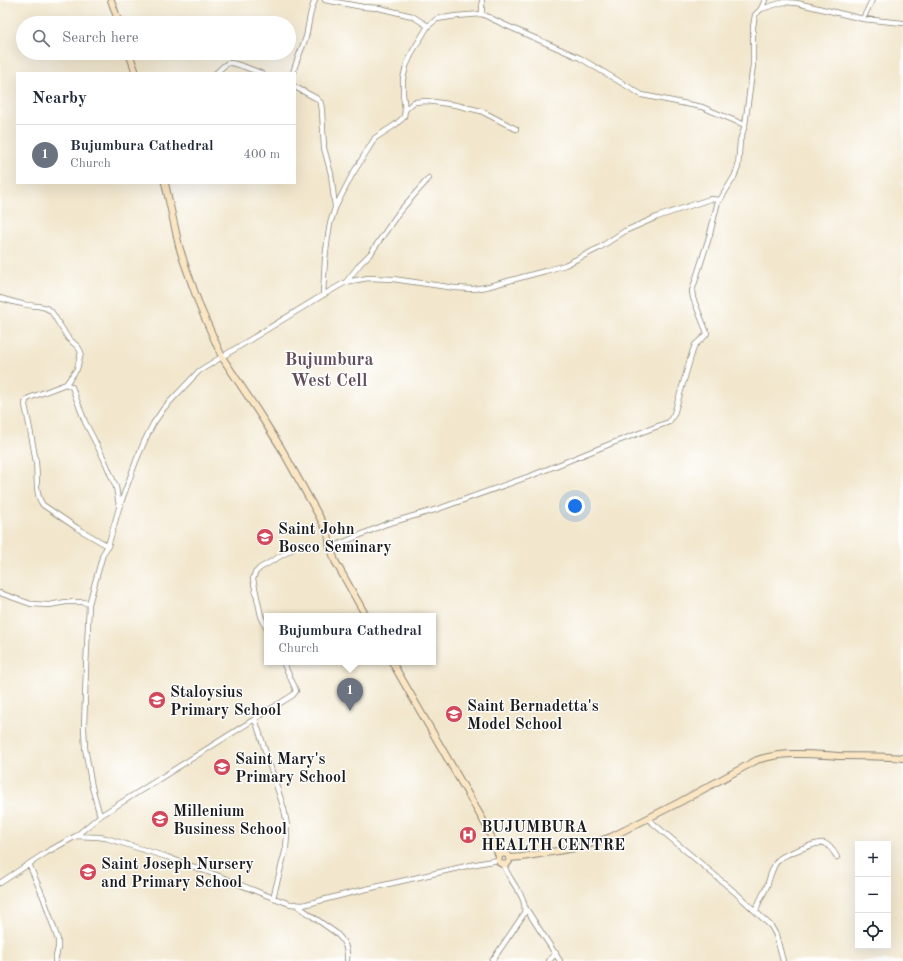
<!DOCTYPE html>
<html lang="en">
<head>
<meta charset="utf-8">
<style>
  body { margin:0; font-family:"Old Standard TT",serif; background:#f6f6f7; color:#1f2937 }
  .controls { position:absolute; right:12px; bottom:12px; display:grid; overflow:hidden; border-radius:0px; box-shadow:0 4px 16px #0002 }
  .controls button { width:36px; height:36px; display:grid; place-items:center; padding:0; border:0; border-bottom:1px solid #e0e1e3; background:#fff; color:#1f2937; font:20px sans-serif }
  .you { position:absolute; left:575px; top:506px; width:14px; height:14px; margin:-10px; border:3px solid #fff; border-radius:50%; background:#1a73e8; box-shadow:0 0 0 6px #1a73e833 }
  .badge { display:grid; place-items:center; width:26px; height:26px; border-radius:50%; background:#b45309; color:#fff; font-size:13px; font-weight:700 }
  .pin { position:absolute; translate:-50% -33px; filter:drop-shadow(0 1px 2px #0008) }
  .pin::after { content:''; position:absolute; top:21px; width:14px; height:12px; background:inherit; clip-path:polygon(0 0,100% 0,50% 100%) }
  .popup { position:absolute; left:264px; top:613px; width:172px; height:52px; box-sizing:border-box; display:grid; place-content:center; border-radius:0px; background:#fff; filter:drop-shadow(0 1px 3px #0005); font-size:13px; white-space:nowrap; color:#747a83 }
  .popup b { font-size:15px; color:#1f2937 }
  .popup::after { content:''; position:absolute; left:50%; top:100%; margin-left:-8px; border:8px solid transparent; border-top-color:#fff }
  .list { margin:0; padding:0; list-style:none }
  h2 { display:flex; justify-content:space-between; align-items:center; height:52px; margin:0; padding:0 16px; font-size:17px }
  h2 small { font-size:13px; font-weight:400; color:#747a83 }
  .list li { display:grid; grid-template-columns:26px 1fr auto; gap:12px; align-items:center; box-sizing:border-box; height:60px; padding:0 16px; border-top:1px solid #e0e1e3 }
  .list b { display:block; font-size:15px; white-space:nowrap }
  .list p { margin:0; font-size:13px; white-space:nowrap; color:#747a83 }
  .list em { font-size:13px; font-style:normal; color:#747a83 }
  .icon { flex:none; width:22px; height:22px; fill:none; stroke:currentColor; stroke-width:2; stroke-linecap:round; stroke-linejoin:round }
  .map { position:relative; flex:none; width:903px; height:961px; overflow:hidden }
  .search { position:absolute; background:#fff; box-shadow:0 4px 16px #0002; left:16px; top:16px; width:280px; height:44px; display:flex; align-items:center; gap:10px; box-sizing:border-box; padding:0 14px; border-radius:22px; color:#747a83; font-size:15px }
  .panel { position:absolute; background:#fff; box-shadow:0 4px 16px #0002; left:16px; top:72px; width:280px; height:112px; border-radius:0px }
  .map>svg:first-child { display:block }
  .lines { fill:none; stroke-linecap:round; stroke-linejoin:round }
  .street-casing { stroke:#878274; stroke-width:6 }
  .secondary-casing { stroke:#878274; stroke-width:8 }
  .street { stroke:#fff; stroke-width:4.5 }
  .secondary { stroke:#fbe6c4; stroke-width:6 }
  .labels { text-anchor:middle; stroke-width:3; stroke-linejoin:round; paint-order:stroke }
  .poi-label { font-size:16px; font-weight:bold; fill:#1c1c1c; stroke:#fff; text-anchor:start }
  .quarter-label { font-size:18px; font-weight:bold; fill:#634d5b; stroke:#fff }
</style>
</head>
<body>
<div class="map">
<svg width="903" height="961" viewBox="0 0 903 961">
  <rect width="100%" height="100%" fill="#fff"/>
  <filter id="ink" filterUnits="userSpaceOnUse"><feTurbulence type="fractalNoise" baseFrequency=".025" numOctaves="2"/><feDisplacementMap in="SourceGraphic" scale="8" xChannelSelector="R" yChannelSelector="G"/><feConvolveMatrix kernelMatrix="1 2 1 2 8 2 1 2 1" color-interpolation-filters="sRGB"/></filter>
  <filter id="wash" filterUnits="userSpaceOnUse"><feTurbulence type="fractalNoise" baseFrequency=".012" numOctaves="4" result="noise"/><feDisplacementMap in="SourceGraphic" scale="16" xChannelSelector="R" yChannelSelector="G"/><feGaussianBlur stdDeviation="0.9" result="paint"/><feColorMatrix in="noise" values="0 0 0 0 0 0 0 0 0 0 0 0 0 0 0 0 0 1.4 0 .05"/><feComposite in="paint" operator="in"/></filter>
  <g filter="url(#wash)">
    <rect width="100%" height="100%" fill="#f2e7cd"/>
  </g>
  <g filter="url(#ink)">
    <g class="lines">
      <defs>
        <path id="street" d="M 325,0 L 363,7 L 379,8 L 412,16 L 428,26
          M 482,0 L 482,14
          M 761,9 L 784,2 L 797,3 L 863,19 L 903,23
          M 863,19 L 872,0
          M 216,73 C 220,70 224,64 229,63 C 235,62 255,71 261,73
          M 293,73 C 296,61 302,49 306,37 C 309,24 309,13 315,0
          M 295,87 L 316,98 L 321,103 L 322,111 L 324,148 L 331,174 L 335,207
          M 405,110 L 403,94 L 403,79 L 406,66 L 414,49 L 428,26 L 437,19 L 456,16 L 482,14 L 505,25 L 580,58 L 642,95 L 702,107 L 745,125
          M 346,282 L 361,263 L 371,253 L 399,212 L 429,178
          M 323,295 L 325,259 L 328,236 L 330,224 L 335,208 L 352,175 L 375,138 L 395,125 L 404,117 L 405,110 L 414,102 L 427,101 L 456,105 L 481,111 L 516,129
          M 0,298 C 7,300 15,303 23,304 C 33,307 43,304 51,311 L 68,338 L 78,347 L 81,352 L 77,369 L 66,384
          M 108,546 L 77,528 L 43,505 C 34,493 38,476 36,463 C 33,443 29,424 25,405 L 26,400 L 29,398 L 66,384 L 72,387 L 85,422 L 104,459 L 116,487 L 119,506
          M 330,548 L 386,524 L 438,509 L 533,475 L 610,444 L 669,422 L 674,414 L 692,353 L 695,345 L 706,335 L 707,333 L 693,298 L 692,291 L 710,234 L 718,201 L 720,200
          M 0,593 L 31,604 L 49,605 L 66,602 L 83,602 L 89,604
          M 267,629 L 261,616 L 253,579 L 255,573 L 260,568 L 291,550
          M 255,719 L 284,809 L 287,825 L 287,836 L 286,848 L 273,898
          M 100,816 L 92,787 L 85,748 L 84,728 L 86,668 L 89,604 L 103,554 L 108,546 L 119,508 L 136,461 L 145,440 L 153,424 L 164,408 L 199,371 L 323,295 L 346,282 L 368,278 L 393,279 L 455,288 L 473,289 L 486,287 L 545,271 L 565,265 L 599,248 L 625,231 L 657,217 L 710,199 L 720,200 L 734,177 L 738,167 L 740,141 L 745,125 L 753,65 L 753,27 L 755,15 L 761,9 L 765,0
          M 648,819 L 737,894 L 771,926 L 776,935 L 783,961
          M 76,836 L 100,816 L 293,695 L 296,691 L 295,688 L 283,662
          M 29,864 L 44,899 L 58,940 L 58,948 L 55,961
          M 0,883 L 47,852 L 76,836 L 98,837 L 106,838 L 167,857 L 219,876 L 263,894 L 290,904 L 303,905 L 358,891 L 406,880 L 471,865 L 498,860
          M 295,904 L 336,933 C 345,942 348,948 347,961
          M 525,907 L 560,961
          M 756,911 C 758,902 763,895 767,886 C 770,877 772,867 778,860 C 783,855 819,841 824,843 C 830,845 834,852 837,857
          M 492,961 L 524,914 C 527,899 518,892 511,879 C 508,875 506,870 504,865
          M 549,961 L 556,953"/>
        <path id="secondary" d="M 111,0 L 119,23
          M 129,53 L 136,73
          M 165,183 L 179,246 L 184,262 L 200,307 L 222,357 L 257,410 L 280,446 L 324,525 L 328,533 L 330,548 L 332,552 L 335,561 L 366,616
          M 392,662 L 487,827 L 499,856
          M498.5 859a5.5 5.5 0 1 1 11 0a5.5 5.5 0 1 1-11 0Z
          M 509,858 L 522,857 L 581,847 L 611,837 L 678,803 L 757,760 C 785,751 809,754 839,756 C 860,756 882,756 903,758"/>
      </defs>
      <use href="#street" class="street-casing"/>
      <use href="#secondary" class="secondary-casing"/>
      <use href="#street" class="street"/>
      <use href="#secondary" class="secondary"/>
    </g>
  </g>
  <defs>
    <symbol id="school-disc" viewBox="-11 -11 22 22"><circle r="9.5" fill="#d1495b" stroke="#fff"/><path d="M0-5L7-2L0 1L-7-2ZM-4 1L0 2.5L4 1V4Q0 6-4 4Z" fill="#fff"/></symbol>
    <symbol id="hospital-disc" viewBox="-11 -11 22 22"><circle r="9.5" fill="#d1495b" stroke="#fff"/><path d="M-5-5h3v3.5h4V-5h3V5h-3V1.5h-4V5h-3Z" fill="#fff"/></symbol>
  </defs>
  <g fill-rule="evenodd">
    <use href="#school-disc" x="255" y="527" width="20" height="20"/>
    <use href="#school-disc" x="147" y="690" width="20" height="20"/>
    <use href="#school-disc" x="444" y="704" width="20" height="20"/>
    <use href="#school-disc" x="212" y="757" width="20" height="20"/>
    <use href="#school-disc" x="150" y="809" width="20" height="20"/>
    <use href="#hospital-disc" x="458" y="825" width="20" height="20"/>
    <use href="#school-disc" x="78" y="862" width="20" height="20"/>
  </g>
  <g class="labels">
    <g class="poi-label">
      <text x="278" y="534">Saint John<tspan x="278" dy="18">Bosco Seminary</tspan></text>
      <text x="170" y="697">Staloysius<tspan x="170" dy="18">Primary School</tspan></text>
      <text x="467" y="711">Saint Bernadetta's<tspan x="467" dy="18">Model School</tspan></text>
      <text x="235" y="764">Saint Mary's<tspan x="235" dy="18">Primary School</tspan></text>
      <text x="173" y="816">Millenium<tspan x="173" dy="18">Business School</tspan></text>
      <text x="481" y="832">BUJUMBURA<tspan x="481" dy="18">HEALTH CENTRE</tspan></text>
      <text x="101" y="869">Saint Joseph Nursery<tspan x="101" dy="18">and Primary School</tspan></text>
    </g>
    <g class="quarter-label">
      <text x="329" y="365">Bujumbura<tspan x="329" dy="21">West Cell</tspan></text>
    </g>
  </g>
</svg>
<div class="controls">
<button>+</button>
<button>−</button>
<button><svg class="icon" aria-label="locate" viewBox="0 0 24 24"><circle cx="12" cy="12" r="6"/><path d="M12 2v4M12 18v4M2 12h4M18 12h4"/></svg></button>
</div>
<div class="you"></div>
<div class="pin badge" style="left:350px;top:711px;background:#6b7280">1</div>
<div class="popup"><b>Bujumbura Cathedral</b>Church</div>
<div class="search"><svg class="icon" aria-label="search" viewBox="0 0 24 24"><circle cx="10" cy="10" r="6"/><path d="M15 15l6 6"/></svg>Search here</div>
<section class="panel">
<h2>Nearby<small></small></h2>
<ul class="list">
<li><span class="badge" style="background:#6b7280">1</span><div><b>Bujumbura Cathedral</b><p>Church</p></div><em>400 m</em></li>
</ul>
</section>
</div>
</body>
</html>
